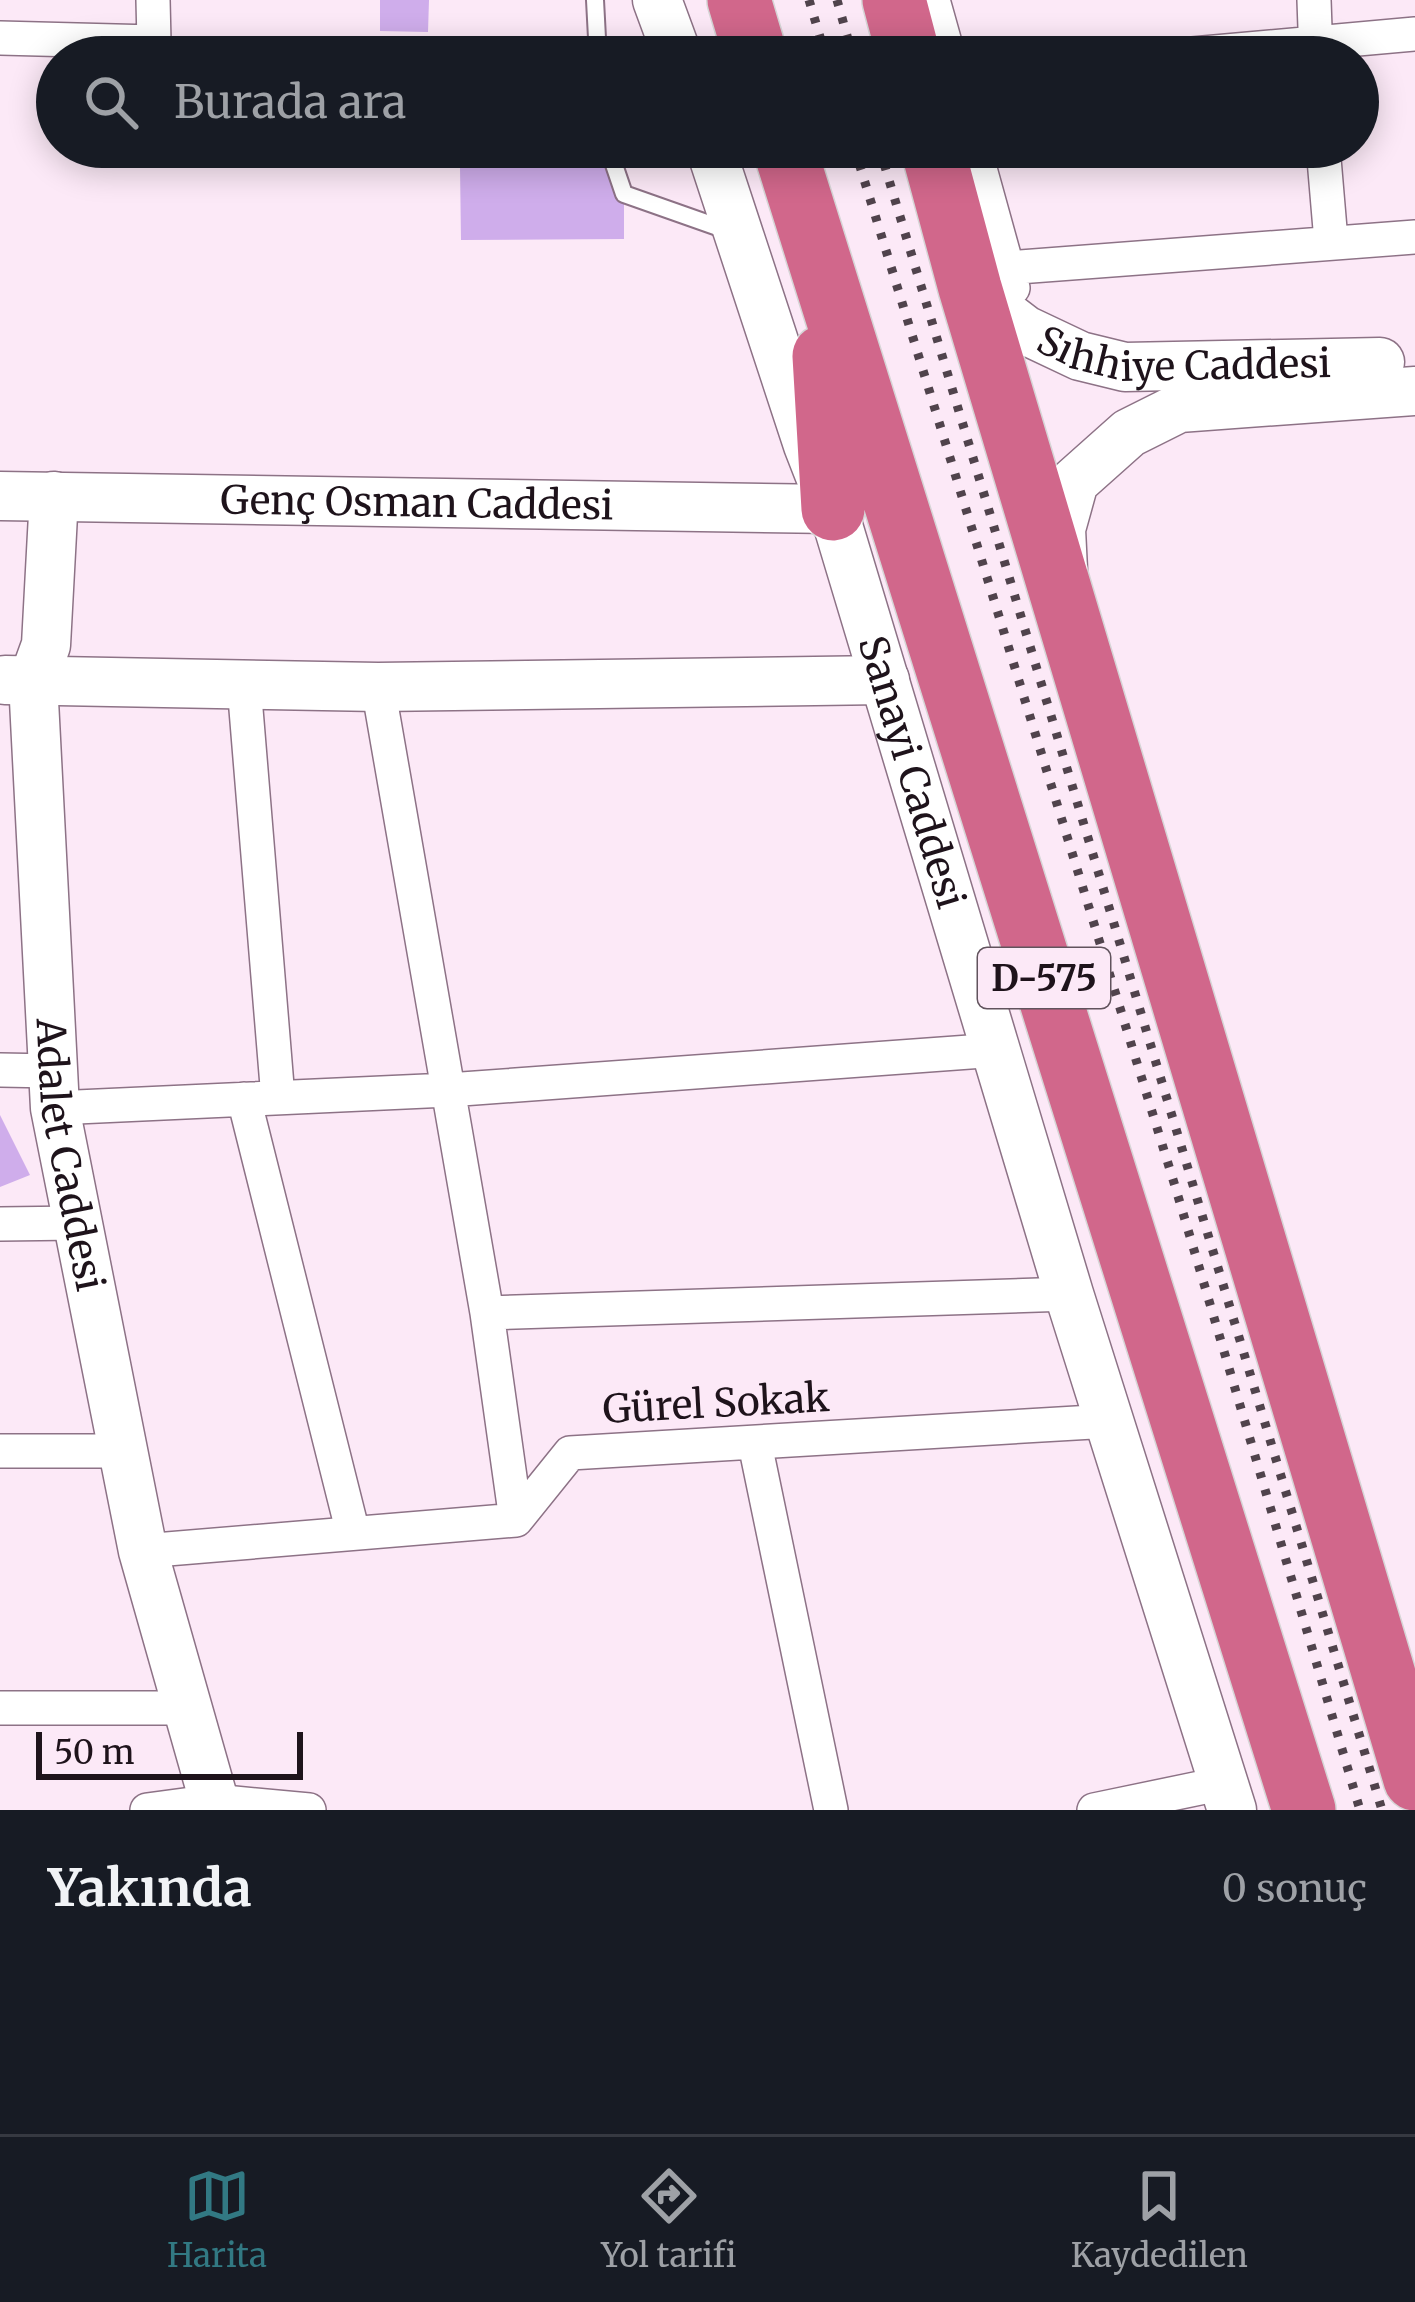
<!DOCTYPE html>
<html lang="tr">
<head>
<meta charset="utf-8">
<style>
  body { margin:0; font-family:Merriweather,serif; background:#20242c; color:#f1f3f6 }
  .scale { position:absolute; left:36px; bottom:30px; width:267px; box-sizing:border-box; padding-left:12px; border:6px solid #1e131b; border-top:0; font-size:33px; line-height:42px; white-space:nowrap; color:#1e131b; -webkit-text-stroke:9px #fce9f7; paint-order:stroke }
  .list { margin:0; padding:0; list-style:none }
  h2 { display:flex; justify-content:space-between; align-items:center; height:156px; margin:0; padding:0 48px; font-size:51px }
  h2 small { font-size:39px; font-weight:400; color:#9ea1a6 }
  .icon { flex:none; width:66px; height:66px; fill:none; stroke:currentColor; stroke-width:2; stroke-linecap:round; stroke-linejoin:round }
  .map { position:relative; flex:none; width:1415px; height:1810px; overflow:hidden }
  .search { position:absolute; background:#171b24; box-shadow:0 6px 30px #0003; left:36px; right:36px; top:36px; height:132px; display:flex; align-items:center; gap:30px; box-sizing:border-box; padding:0 42px; border-radius:66px; color:#9ea1a6; font-size:45px }
  .sheet { height:324px; background:#171b24 }
  nav { display:flex; justify-content:space-around; align-items:center; box-sizing:border-box; height:168px; border-top:3px solid #363941; background:#171b24; font-size:33px; color:#9ea1a6 }
  nav a { display:grid; justify-items:center; gap:6px }
  nav .on { color:#327983 }
  .map>svg:first-child { display:block }
  .building { fill:#cfadeb }
  .lines { fill:none; stroke-linecap:round; stroke-linejoin:round }
  .lane-casing { stroke:#8d7286; stroke-width:20 }
  .street-casing { stroke:#8d7286; stroke-width:36 }
  .secondary-casing { stroke:#8d7286; stroke-width:51 }
  .highway-casing { stroke:#d6d5d6; stroke-width:66 }
  .lane { stroke:#fff; stroke-width:16 }
  .street { stroke:#fff; stroke-width:33 }
  .secondary { stroke:#fff; stroke-width:48 }
  .highway { stroke:#d1678b; stroke-width:63 }
  .rail { stroke:#50434c; stroke-width:9; stroke-dasharray:6 12; stroke-linecap:butt }
  .labels { text-anchor:middle; stroke-width:12; stroke-linejoin:round; paint-order:stroke }
  .shield { fill:#fce9f7; stroke:#61535d; stroke-width:3 }
  .shield-label { font-size:36px; font-weight:bold; fill:#1e131b }
  .street-label { font-size:39px; fill:#1e131b; stroke:#fce9f7 }
</style>
</head>
<body>
<div class="map">
<svg width="1415" height="1810" viewBox="0 0 1415 1810">
  <rect width="100%" height="100%" fill="#fce9f7"/>
  <path class="building" d="M 380,0 L 429,0 L 428,32 L 380,31 Z
    M 505,147 L 624,147 L 624,239 L 461,240 L 460,167 L 505,167 Z
    M 0,1115 L 30,1175 L 0,1187 Z"/>
  <g class="lines">
    <defs>
      <path id="lane" d="M 595,0 L 598,57
        M 608,147 L 624,194 L 729,231"/>
      <path id="street" d="M 933,0 L 949,57
        M 1314,0 L 1316,57
        M 0,38 L 154,42 L 153,0
        M 1159,57 L 1415,34
        M 974,147 L 1013,288
        M 1323,147 L 1331,241
        M 1007,268 L 1415,237
        M 244,685 L 278,1098
        M 378,687 L 487,1313 L 516,1520
        M 0,1070 L 54,1071
        M 244,1099 L 353,1533
        M 55,1108 L 448,1090 L 997,1050
        M 0,1224 L 79,1223
        M 487,1313 L 1069,1294
        M 755,1444 L 831,1810
        M 0,1451 L 122,1451
        M 143,1551 L 516,1520 L 570,1453 L 1110,1421
        M 0,1708 L 187,1708
        M 147,1810 L 214,1801 L 309,1810
        M 1094,1810 L 1224,1783"/>
      <g id="secondary">
        <path d="M 657,0 L 678,57"/>
        <path id="s1" d="M 710,147 L 808,445 L 833,509 L 1069,1294 L 1232,1810"/>
        <path id="s2" d="M 970,288 L 1025,330 L 1080,356 L 1125,367 L 1380,362"/>
        <path id="s3" d="M 0,496 L 833,509"/>
        <path id="s4" d="M 54,496 L 46,645 L 33,681 L 55,1108 L 143,1551 L 214,1801"/>
        <path d="M 1063,570 L 1061,529 L 1074,482 L 1129,433 L 1179,408 L 1415,391"/>
        <path d="M 5,680 L 378,687 L 885,680"/>
      </g>
      <path id="highway" d="M 739,0 L 756,57
        M 894,0 L 909,57
        M 784,147 L 1304,1810
        M 932,147 L 970,288 L 1415,1779
        M 824,356 L 833,509"/>
    </defs>
    <use href="#lane" class="lane-casing"/>
    <use href="#street" class="street-casing"/>
    <use href="#secondary" class="secondary-casing"/>
    <use href="#highway" class="highway-casing"/>
    <use href="#lane" class="lane"/>
    <use href="#street" class="street"/>
    <use href="#secondary" class="secondary"/>
    <use href="#highway" class="highway"/>
    <path class="rail" d="M 809,0 L 826,57
      M 837,0 L 853,57
      M 854,147 L 1175,1186 L 1360,1810
      M 879,147 L 1382,1810"/>
  </g>
  <g class="labels">
    <rect class="shield" x="978" y="948" width="132" height="60" rx="9"/>
    <g class="shield-label">
      <text x="1044" y="991">D-575</text>
    </g>
    <g class="street-label">
      <text dy="14" stroke="none"><textPath href="#s2" startOffset="234">Sıhhiye Caddesi</textPath></text>
      <text dy="14" stroke="none"><textPath href="#s3" startOffset="417">Genç Osman Caddesi</textPath></text>
      <text dy="14" stroke="none"><textPath href="#s1" startOffset="657">Sanayi Caddesi</textPath></text>
      <text dy="14" stroke="none"><textPath href="#s4" startOffset="663">Adalet Caddesi</textPath></text>
      <text transform="translate(716 1403) rotate(-3)" y="14">Gürel Sokak</text>
    </g>
  </g>
</svg>
<div class="scale">50 m</div>
<div class="search"><svg class="icon" aria-label="search" viewBox="0 0 24 24"><circle cx="10" cy="10" r="6"/><path d="M15 15l6 6"/></svg>Burada ara</div>
</div>
<section class="sheet">
<h2>Yakında<small>0 sonuç</small></h2>
<ul class="list">
</ul>
</section>
<nav>
<a class="on"><svg class="icon" aria-label="map" viewBox="0 0 24 24"><path d="M3 6l6-2 6 2 6-2v14l-6 2-6-2-6 2zM9 4v14M15 6v14"/></svg>Harita</a>
<a><svg class="icon" aria-label="directions" viewBox="0 0 24 24"><path d="M12 3l9 9-9 9-9-9zM9 14v-3h6M13 9l2 2-2 2"/></svg>Yol tarifi</a>
<a><svg class="icon" aria-label="saved" viewBox="0 0 24 24"><path d="M7 4h10v16l-5-4-5 4z"/></svg>Kaydedilen</a>
</nav>
</body>
</html>
